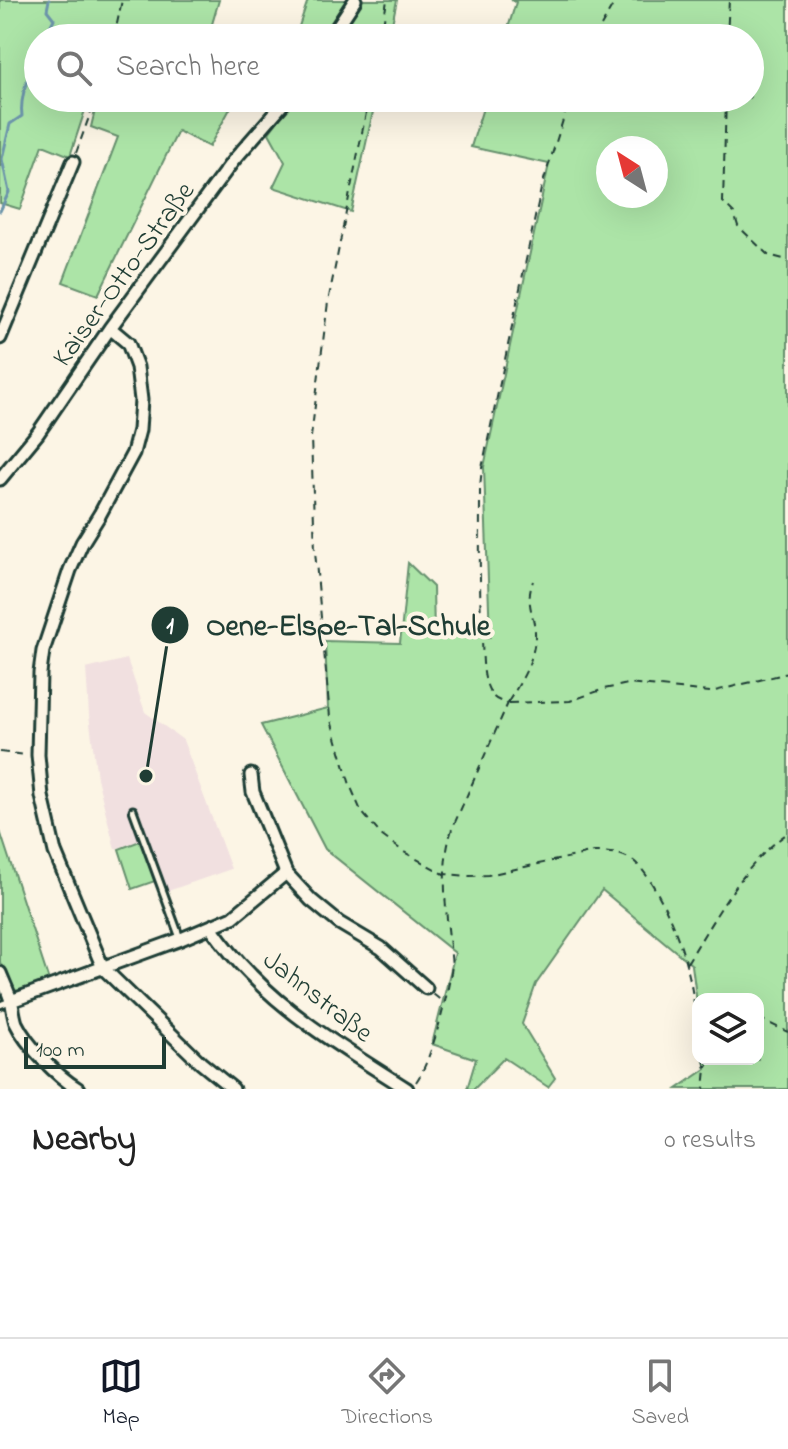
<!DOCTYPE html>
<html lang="en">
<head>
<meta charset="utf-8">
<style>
  body { margin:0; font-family:"Indie Flower",sans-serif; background:#f6f6f6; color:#222 }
  .controls { position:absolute; right:24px; bottom:24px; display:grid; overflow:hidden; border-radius:16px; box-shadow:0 8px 32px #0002 }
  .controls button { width:72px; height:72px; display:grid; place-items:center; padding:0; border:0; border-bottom:2px solid #e0e0e0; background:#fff; color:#222; font:40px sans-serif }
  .compass { position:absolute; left:596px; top:136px; width:72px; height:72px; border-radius:50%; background:#fff; box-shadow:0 8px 32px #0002; rotate:324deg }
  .scale { position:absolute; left:24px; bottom:20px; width:142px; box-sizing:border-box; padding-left:8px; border:4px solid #1f3d34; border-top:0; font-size:22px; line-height:28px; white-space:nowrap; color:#1f3d34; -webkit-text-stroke:6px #fcf5e5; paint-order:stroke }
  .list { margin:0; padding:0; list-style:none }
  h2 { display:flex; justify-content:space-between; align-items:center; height:104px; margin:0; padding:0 32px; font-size:34px }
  h2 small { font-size:26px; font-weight:400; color:#767676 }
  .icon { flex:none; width:44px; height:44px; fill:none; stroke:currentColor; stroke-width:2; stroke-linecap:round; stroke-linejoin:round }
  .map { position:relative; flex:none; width:788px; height:1089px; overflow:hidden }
  .search { position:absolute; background:#fff; box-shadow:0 8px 32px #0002; left:24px; right:24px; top:24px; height:88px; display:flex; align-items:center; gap:20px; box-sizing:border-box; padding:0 28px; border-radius:44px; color:#767676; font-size:30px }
  .sheet { height:248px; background:#fff }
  nav { display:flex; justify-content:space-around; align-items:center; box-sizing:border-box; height:112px; border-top:2px solid #e0e0e0; background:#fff; font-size:22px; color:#767676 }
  nav a { display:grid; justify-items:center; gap:4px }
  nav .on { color:#111827 }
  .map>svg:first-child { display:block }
  .built { fill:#f1e0e0 }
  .green { fill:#ace4a7; stroke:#66906e; stroke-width:2; fill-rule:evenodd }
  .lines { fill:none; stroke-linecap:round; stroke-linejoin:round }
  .stream { stroke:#6c95ab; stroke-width:3 }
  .service-casing { stroke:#1f3d34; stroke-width:11 }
  .minor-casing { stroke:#1f3d34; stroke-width:17 }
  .path { stroke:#1f3d34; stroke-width:2; stroke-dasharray:8 6; stroke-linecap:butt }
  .service { stroke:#fcf5e5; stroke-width:5 }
  .minor { stroke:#fcf5e5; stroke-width:11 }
  .labels { text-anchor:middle; stroke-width:8; stroke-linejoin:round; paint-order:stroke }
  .street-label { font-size:28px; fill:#1f3d34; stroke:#fcf5e5 }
  .leader { fill:none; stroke:#1f3d34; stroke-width:3 }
  .callout-dot { fill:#1f3d34; stroke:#fcf5e5; stroke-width:3 }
  .mark-label { font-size:24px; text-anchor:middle; font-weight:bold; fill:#fff }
  .callout-label { font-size:30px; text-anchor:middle; font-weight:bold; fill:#1f3d34; stroke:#fcf5e5; stroke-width:8; stroke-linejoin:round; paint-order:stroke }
</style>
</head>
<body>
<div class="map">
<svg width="788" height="1089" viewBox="0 0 788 1089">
  <rect width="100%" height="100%" fill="#fcf5e5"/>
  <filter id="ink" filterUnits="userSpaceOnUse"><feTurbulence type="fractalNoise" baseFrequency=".0125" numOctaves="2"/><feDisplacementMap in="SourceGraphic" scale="16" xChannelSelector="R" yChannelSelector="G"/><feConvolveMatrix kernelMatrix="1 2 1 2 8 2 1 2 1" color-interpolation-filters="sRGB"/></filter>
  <g filter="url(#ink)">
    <path class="built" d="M 127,659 L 145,712 L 183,740 L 231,869 L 165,892 L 145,839 L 115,849 L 97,778 L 89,715 L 86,669 Z"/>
    <path class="green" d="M 0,0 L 219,0 L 208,38 L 38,38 L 38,98 L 89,98 L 70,156 L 43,145 L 20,209 L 0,203 Z
      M 308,0 L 347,0 L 322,38 L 295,38 Z
      M 362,0 L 397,0 L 389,38 L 337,38 Z
      M 511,0 L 788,0 L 788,1089 L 677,1089 L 706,1069 L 704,1059 L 758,1059 L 758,999 L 698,999 L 698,1011 L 692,965 L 602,890 L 536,984 L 522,1024 L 555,1078 L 548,1087 L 504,1058 L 474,1089 L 467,1089 L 476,1059 L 432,1044 L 455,953 L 325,849 L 261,725 L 328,708 L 325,641 L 400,643 L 408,563 L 433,587 L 434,634 L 490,637 L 484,467 L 549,164 L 471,147 L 486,98 L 750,98 L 750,38 L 505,38 L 516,2 ZM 608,148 L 656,148 L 656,196 L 608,196 Z
      M 98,98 L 236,98 L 209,147 L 178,131 L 98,295 L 63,282 L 118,137 L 91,127 Z
      M 295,98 L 376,98 L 351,212 L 273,187 L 285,162 L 269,133 Z
      M 0,831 L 49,981 L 22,993 L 10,988 L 0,962 Z
      M 140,841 L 155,881 L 132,889 L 119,849 Z"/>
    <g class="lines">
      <path class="stream" d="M 44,38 L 54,19 L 47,10 L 49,0
        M 0,211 L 9,192 L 2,159 L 10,124 L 22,116 C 19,97 31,68 38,51"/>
      <defs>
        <path id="service" d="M 133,810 L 180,938
          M 0,1005 L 10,1001"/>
        <path id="minor" d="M 330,38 L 355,0
          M 110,328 L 128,343 L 137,367 L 141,400 L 139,430 L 133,453 L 100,514 L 82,543 L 70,570 L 43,651 L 40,673 L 38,755 L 42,796 L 55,852 L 103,968 L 201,1063 L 233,1089
          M 0,338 L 73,162
          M 0,479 L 38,433 L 110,328 L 233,161 L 288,98
          M 251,775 L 253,792 L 286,873 L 311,900 L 339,923 L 381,948 L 426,988
          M 211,927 C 223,944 236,960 251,975 C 295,1021 353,1054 407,1089
          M 0,973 C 4,983 9,993 12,1004 C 13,1010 14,1017 16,1023 C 27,1046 57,1076 78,1089
          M 11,1001 L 181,939 L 233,917 L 286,873"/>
      </defs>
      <use href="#service" class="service-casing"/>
      <use href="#minor" class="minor-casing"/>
      <path class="path" d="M 114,38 L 122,0
        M 381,38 L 387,0
        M 594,38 L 616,0
        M 727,38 L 729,0
        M 369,98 L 328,302 L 311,437 L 315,551 L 330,717 L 350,785 L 361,811 L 381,835 L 404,852 L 444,874 L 470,876 L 488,875 L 594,852 C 608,852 625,853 636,863 C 657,883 679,936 686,964 C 692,984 694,1006 698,1027
        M 726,98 L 723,202 L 734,213 L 738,226 L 768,255 L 788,260
        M 76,153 L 96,98
        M 508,702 C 521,682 534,661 535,637 C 536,615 524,606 533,581
        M 509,703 L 570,701 L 604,689 L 628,684 L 711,692 L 788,673
        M 0,752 L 27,755
        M 687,963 C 714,919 745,862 788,833
        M 433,994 L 443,1002
        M 758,1018 L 788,1032
        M 704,1059 L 706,1069 L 704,1089
        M 706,1068 L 711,1059
        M 416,1082 C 432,1060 448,994 452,966 C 448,921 438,872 452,829 L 508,703 C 498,701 493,699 489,690 C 482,676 483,657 482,641 C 479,590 480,538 480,487 L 482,468 L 541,189 L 570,98"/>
      <use href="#service" class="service"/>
      <use href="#minor" class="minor"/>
    </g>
  </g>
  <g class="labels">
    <g class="street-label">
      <text transform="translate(122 273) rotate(-54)" y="10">Kaiser-Otto-Straße</text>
      <text transform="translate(319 995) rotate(38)" y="10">Jahnstraße</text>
    </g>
  </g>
  <path class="leader" d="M146 776L170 625"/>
  <g class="callout-dot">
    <circle cx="146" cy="776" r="8"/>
    <circle cx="170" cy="625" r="20"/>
  </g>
  <g class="mark-label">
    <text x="170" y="633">1</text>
  </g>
  <g class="callout-label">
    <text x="348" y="635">Oene-Elspe-Tal-Schule</text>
  </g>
</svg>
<div class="controls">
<button><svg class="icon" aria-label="layers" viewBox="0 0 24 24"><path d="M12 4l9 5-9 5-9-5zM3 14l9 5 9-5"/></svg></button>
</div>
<svg class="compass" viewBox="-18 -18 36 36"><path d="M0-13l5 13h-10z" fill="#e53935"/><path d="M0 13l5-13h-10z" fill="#767676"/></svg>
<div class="scale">100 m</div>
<div class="search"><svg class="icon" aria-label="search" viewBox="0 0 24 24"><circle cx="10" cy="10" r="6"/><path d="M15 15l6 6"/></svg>Search here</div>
</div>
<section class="sheet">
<h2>Nearby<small>0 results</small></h2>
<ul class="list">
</ul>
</section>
<nav>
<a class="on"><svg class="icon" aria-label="map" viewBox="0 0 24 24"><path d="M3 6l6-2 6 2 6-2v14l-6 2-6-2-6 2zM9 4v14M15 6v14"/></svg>Map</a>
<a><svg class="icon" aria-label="directions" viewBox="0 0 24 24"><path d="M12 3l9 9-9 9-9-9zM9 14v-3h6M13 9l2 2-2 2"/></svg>Directions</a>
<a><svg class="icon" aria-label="saved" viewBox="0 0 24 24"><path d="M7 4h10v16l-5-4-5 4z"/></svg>Saved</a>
</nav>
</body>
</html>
